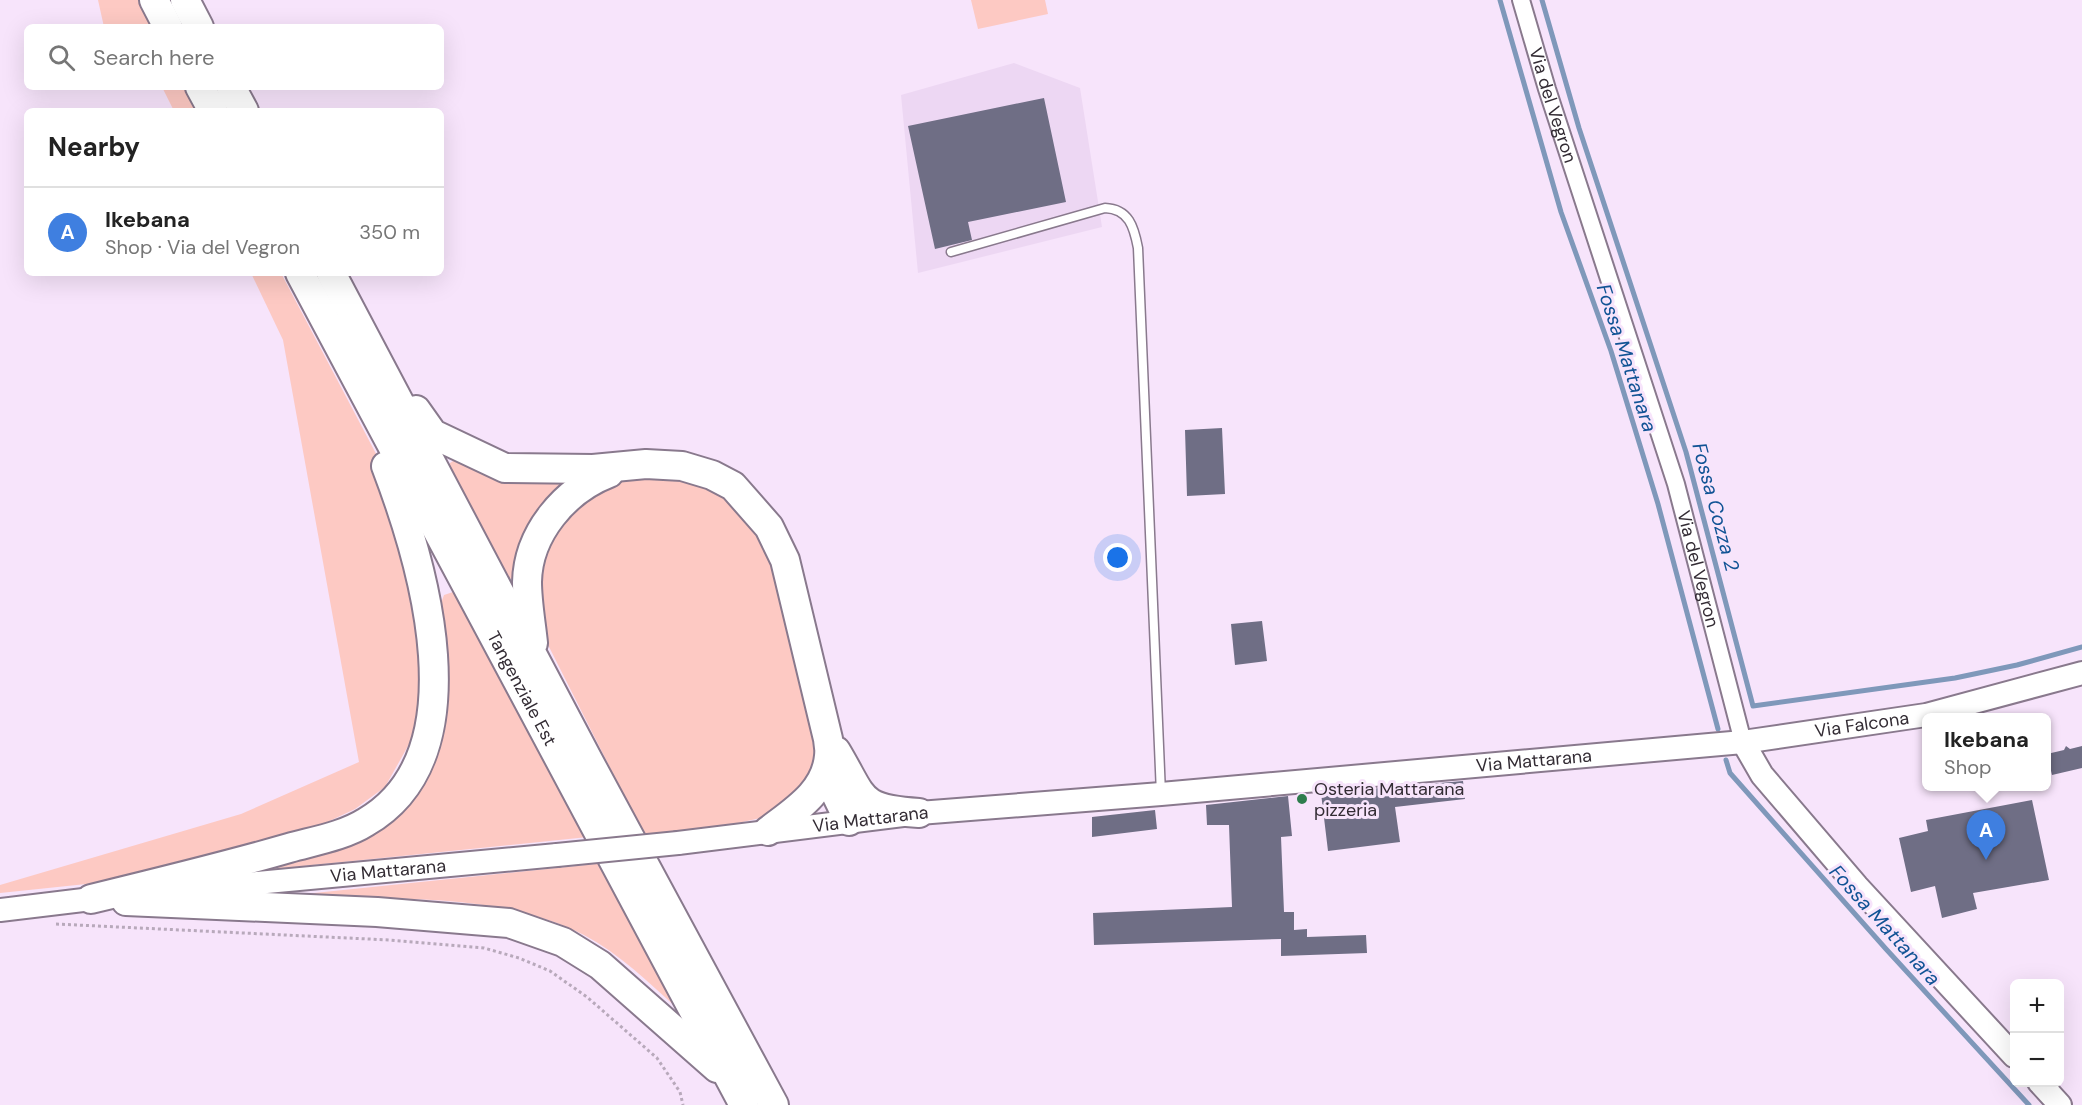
<!DOCTYPE html>
<html lang="en">
<head>
<meta charset="utf-8">
<style>
  body { margin:0; font-family:"DM Sans",sans-serif; background:#f6f6f6; color:#222 }
  .controls { position:absolute; right:18px; bottom:18px; display:grid; overflow:hidden; border-radius:9px; box-shadow:0 6px 24px #0002 }
  .controls button { width:54px; height:54px; display:grid; place-items:center; padding:0; border:0; border-bottom:2px solid #e0e0e0; background:#fff; color:#222; font:30px sans-serif }
  .you { position:absolute; left:1118px; top:558px; width:21px; height:21px; margin:-15px; border:4px solid #fff; border-radius:50%; background:#1a73e8; box-shadow:0 0 0 9px #1a73e833 }
  .badge { display:grid; place-items:center; width:39px; height:39px; border-radius:50%; background:#7c3aed; color:#fff; font-size:20px; font-weight:700 }
  .pin { position:absolute; translate:-50% -50px; filter:drop-shadow(0 2px 3px #0008) }
  .pin::after { content:''; position:absolute; top:32px; width:21px; height:18px; background:inherit; clip-path:polygon(0 0,100% 0,50% 100%) }
  .popup { position:absolute; left:1922px; top:713px; width:129px; height:78px; box-sizing:border-box; display:grid; place-content:center; border-radius:9px; background:#fff; filter:drop-shadow(0 2px 4px #0005); font-size:20px; white-space:nowrap; color:#767676 }
  .popup b { font-size:22px; color:#222 }
  .popup::after { content:''; position:absolute; left:50%; top:100%; margin-left:-12px; border:12px solid transparent; border-top-color:#fff }
  .list { margin:0; padding:0; list-style:none }
  h2 { display:flex; justify-content:space-between; align-items:center; height:78px; margin:0; padding:0 24px; font-size:26px }
  h2 small { font-size:20px; font-weight:400; color:#767676 }
  .list li { display:grid; grid-template-columns:39px 1fr auto; gap:18px; align-items:center; box-sizing:border-box; height:90px; padding:0 24px; border-top:2px solid #e0e0e0 }
  .list b { display:block; font-size:22px; white-space:nowrap }
  .list p { margin:0; font-size:20px; white-space:nowrap; color:#767676 }
  .list em { font-size:20px; font-style:normal; color:#767676 }
  .icon { flex:none; width:33px; height:33px; fill:none; stroke:currentColor; stroke-width:2; stroke-linecap:round; stroke-linejoin:round }
  .map { position:relative; flex:none; width:2082px; height:1105px; overflow:hidden }
  .search { position:absolute; background:#fff; box-shadow:0 6px 24px #0002; left:24px; top:24px; width:420px; height:66px; display:flex; align-items:center; gap:15px; box-sizing:border-box; padding:0 21px; border-radius:9px; color:#767676; font-size:22px }
  .panel { position:absolute; background:#fff; box-shadow:0 6px 24px #0002; left:24px; top:108px; width:420px; height:168px; border-radius:9px }
  .map>svg:first-child { display:block }
  .built { fill:#edd7f3 }
  .green { fill:#fdc9c3 }
  .lines { fill:none; stroke-linecap:round; stroke-linejoin:round }
  .stream { stroke:#7f98ba; stroke-width:5 }
  .building { fill:#6f6e85 }
  .lane-casing { stroke:#89798d; stroke-width:11 }
  .street-casing { stroke:#89798d; stroke-width:20 }
  .secondary-casing { stroke:#89798d; stroke-width:26 }
  .highway-casing { stroke:#89798d; stroke-width:32 }
  .path { stroke:#b8a9bb; stroke-width:3; stroke-dasharray:3 3; stroke-linecap:butt }
  .lane { stroke:#fff; stroke-width:8 }
  .street { stroke:#fff; stroke-width:16 }
  .secondary { stroke:#fff; stroke-width:22 }
  .highway { stroke:#fff; stroke-width:28 }
  .secondary-bridge-casing { stroke:#89798d; stroke-width:26; stroke-linecap:butt }
  .secondary-bridge { stroke:#fff; stroke-width:22 }
  .poi-dot { fill:#2e7d4d; stroke:#f7e4fb; stroke-width:2 }
  .labels { text-anchor:middle; stroke-width:6; stroke-linejoin:round; paint-order:stroke }
  .street-label { font-size:18px; fill:#332c34; stroke:#f7e4fb }
  .poi-label { font-size:18px; fill:#332c34; stroke:#f7e4fb; text-anchor:start }
  .water-label { font-size:20px; font-style:italic; fill:#115395; stroke:#f7e4fb }
</style>
</head>
<body>
<div class="map">
<svg width="2082" height="1105" viewBox="0 0 2082 1105">
  <rect width="100%" height="100%" fill="#f7e4fb"/>
  <path class="built" d="M 1014,63 L 1080,88 L 1102,227 L 918,273 L 901,95 Z"/>
  <path class="green" d="M 98,0 L 138,0 L 152,27 L 104,27 Z
    M 971,0 L 1045,0 L 1048,14 L 978,29 Z
    M 162,87 L 184,87 L 196,111 L 174,111 Z
    M 251,273 L 281,273 L 393,486 L 423,656 L 417,730 L 385,787 L 355,809 L 304,833 L 144,878 L 0,893 L 0,885 L 241,814 L 359,762 L 283,340 Z
    M 456,459 L 564,481 L 565,485 L 514,580 L 506,577 L 449,468 L 450,463 Z
    M 655,473 L 721,491 L 769,548 L 818,749 L 812,782 L 769,816 L 738,823 L 644,835 L 542,633 L 538,575 L 556,528 L 598,488 L 614,479 Z
    M 453,592 L 458,594 L 588,837 L 234,873 L 336,843 L 433,756 L 442,730 L 447,698 L 439,609 L 444,595 Z
    M 605,863 L 678,1009 C 648,982 620,954 584,935 C 489,886 352,900 246,900 Z"/>
  <g class="lines">
    <path class="stream" d="M 1500,0 L 1561,212 L 1611,351 L 1658,504 L 1718,729
      M 1542,0 L 1579,128 L 1686,452 L 1753,706 L 1955,678 L 2017,665 L 2082,647
      M 1726,760 L 1730,773 L 1886,949 L 2029,1105"/>
  </g>
  <path class="building" d="M 1044,98 L 1066,202 L 968,222 L 972,240 L 935,249 L 908,126 Z
    M 1222,428 L 1225,494 L 1187,496 L 1185,430 Z
    M 1262,621 L 1267,661 L 1235,665 L 1231,624 Z
    M 2066,746 L 2070,749 L 2082,746 L 2082,768 L 2052,775 L 2047,754 L 2064,750 Z
    M 1463,781 L 1465,799 L 1395,807 L 1400,842 L 1328,851 L 1321,793 Z
    M 1288,796 L 1292,836 L 1281,837 L 1284,912 L 1294,912 L 1294,930 L 1307,929 L 1307,937 L 1366,935 L 1367,953 L 1281,956 L 1281,939 L 1094,945 L 1093,913 L 1232,907 L 1229,825 L 1207,825 L 1206,805 Z
    M 2032,800 L 2049,880 L 1973,893 L 1977,909 L 1942,918 L 1935,886 L 1911,892 L 1899,838 L 1928,831 L 1926,820 Z
    M 1155,810 L 1157,829 L 1092,837 L 1092,817 Z"/>
  <g class="lines">
    <defs>
      <path id="lane" d="M 951,252 L 1105,208 C 1129,209 1134,227 1138,248 L 1161,794"/>
      <g id="street">
        <path id="s1" d="M 1521,0 L 1547,89 L 1676,484 L 1743,742"/>
      </g>
      <g id="secondary">
        <path d="M 1743,742 L 1762,775 L 1857,886 L 2014,1056"/>
        <path id="s2" d="M 678,843 L 919,813 L 1161,794 L 1743,742 L 1926,715 L 2082,673"/>
        <path id="s3" d="M 161,892 L 557,855"/>
        <path d="M 0,910 L 108,897"/>
        <path d="M 2039,1082 L 2060,1105"/>
      </g>
      <g id="highway">
        <path d="M 154,0 L 168,27"/>
        <path d="M 185,0 L 199,27"/>
        <path d="M 200,87 L 213,111"/>
        <path d="M 231,87 L 244,111"/>
        <path id="s4" d="M 300,273 L 744,1105"/>
        <path d="M 331,273 L 588,760 L 774,1105"/>
        <path d="M 416,410 L 433,434 L 505,468 L 593,469 L 646,464 L 682,466 L 712,475 L 733,486 L 769,527 L 785,560 L 828,739 L 834,790 L 849,821"/>
        <path d="M 533,643 C 531,623 527,602 527,582 C 528,533 565,490 609,473"/>
        <path d="M 836,751 C 865,799 857,809 919,813"/>
        <path d="M 768,831 C 794,811 826,792 829,756"/>
        <path d="M 91,899 C 157,883 223,867 289,848 C 314,841 344,836 366,822 C 481,755 423,563 386,466"/>
        <path d="M 126,901 L 377,912 L 509,923 L 563,942 L 600,965 L 717,1068"/>
      </g>
    </defs>
    <use href="#lane" class="lane-casing"/>
    <use href="#street" class="street-casing"/>
    <use href="#secondary" class="secondary-casing"/>
    <use href="#highway" class="highway-casing"/>
    <path class="path" d="M 56,924 L 389,940 L 484,948 L 519,958 L 550,971 L 587,997 L 657,1058 L 680,1092 L 683,1105"/>
    <use href="#lane" class="lane"/>
    <use href="#street" class="street"/>
    <use href="#secondary" class="secondary"/>
    <use href="#highway" class="highway"/>
    <defs>
      <path id="secondary-bridge" d="M 557,855 L 678,843"/>
    </defs>
    <use href="#secondary-bridge" class="secondary-bridge-casing"/>
    <use href="#secondary-bridge" class="secondary-bridge"/>
  </g>
  <circle class="poi-dot" cx="1302" cy="799" r="6"/>
  <g class="labels">
    <g class="street-label">
      <text dy="6" stroke="none"><textPath href="#s1" startOffset="110">Via del Vegron</textPath></text>
      <text dy="6" stroke="none"><textPath href="#s1" startOffset="596">Via del Vegron</textPath></text>
      <text dy="6" stroke="none"><textPath href="#s4" startOffset="471">Tangenziale Est</textPath></text>
      <text dy="6" stroke="none"><textPath href="#s2" startOffset="1190">Via Falcona</textPath></text>
      <text dy="6" stroke="none"><textPath href="#s2" startOffset="860">Via Mattarana</textPath></text>
      <text dy="6" stroke="none"><textPath href="#s2" startOffset="194">Via Mattarana</textPath></text>
      <text dy="6" stroke="none"><textPath href="#s3" startOffset="228">Via Mattarana</textPath></text>
    </g>
    <g class="poi-label">
      <text x="1314" y="795">Osteria Mattarana<tspan x="1314" dy="21">pizzeria</tspan></text>
    </g>
    <g class="water-label">
      <text transform="translate(1627 358) rotate(72)" y="7">Fossa Mattanara</text>
      <text transform="translate(1716 507) rotate(75)" y="7">Fossa Cozza 2</text>
      <text transform="translate(1885 925) rotate(48)" y="7">Fossa Mattanara</text>
    </g>
  </g>
</svg>
<div class="controls">
<button>+</button>
<button>−</button>
</div>
<div class="you"></div>
<div class="pin badge" style="left:1986px;top:860px;background:#3f7fe0">A</div>
<div class="popup"><b>Ikebana</b>Shop</div>
<div class="search"><svg class="icon" aria-label="search" viewBox="0 0 24 24"><circle cx="10" cy="10" r="6"/><path d="M15 15l6 6"/></svg>Search here</div>
<section class="panel">
<h2>Nearby<small></small></h2>
<ul class="list">
<li><span class="badge" style="background:#3f7fe0">A</span><div><b>Ikebana</b><p>Shop · Via del Vegron</p></div><em>350 m</em></li>
</ul>
</section>
</div>
</body>
</html>
